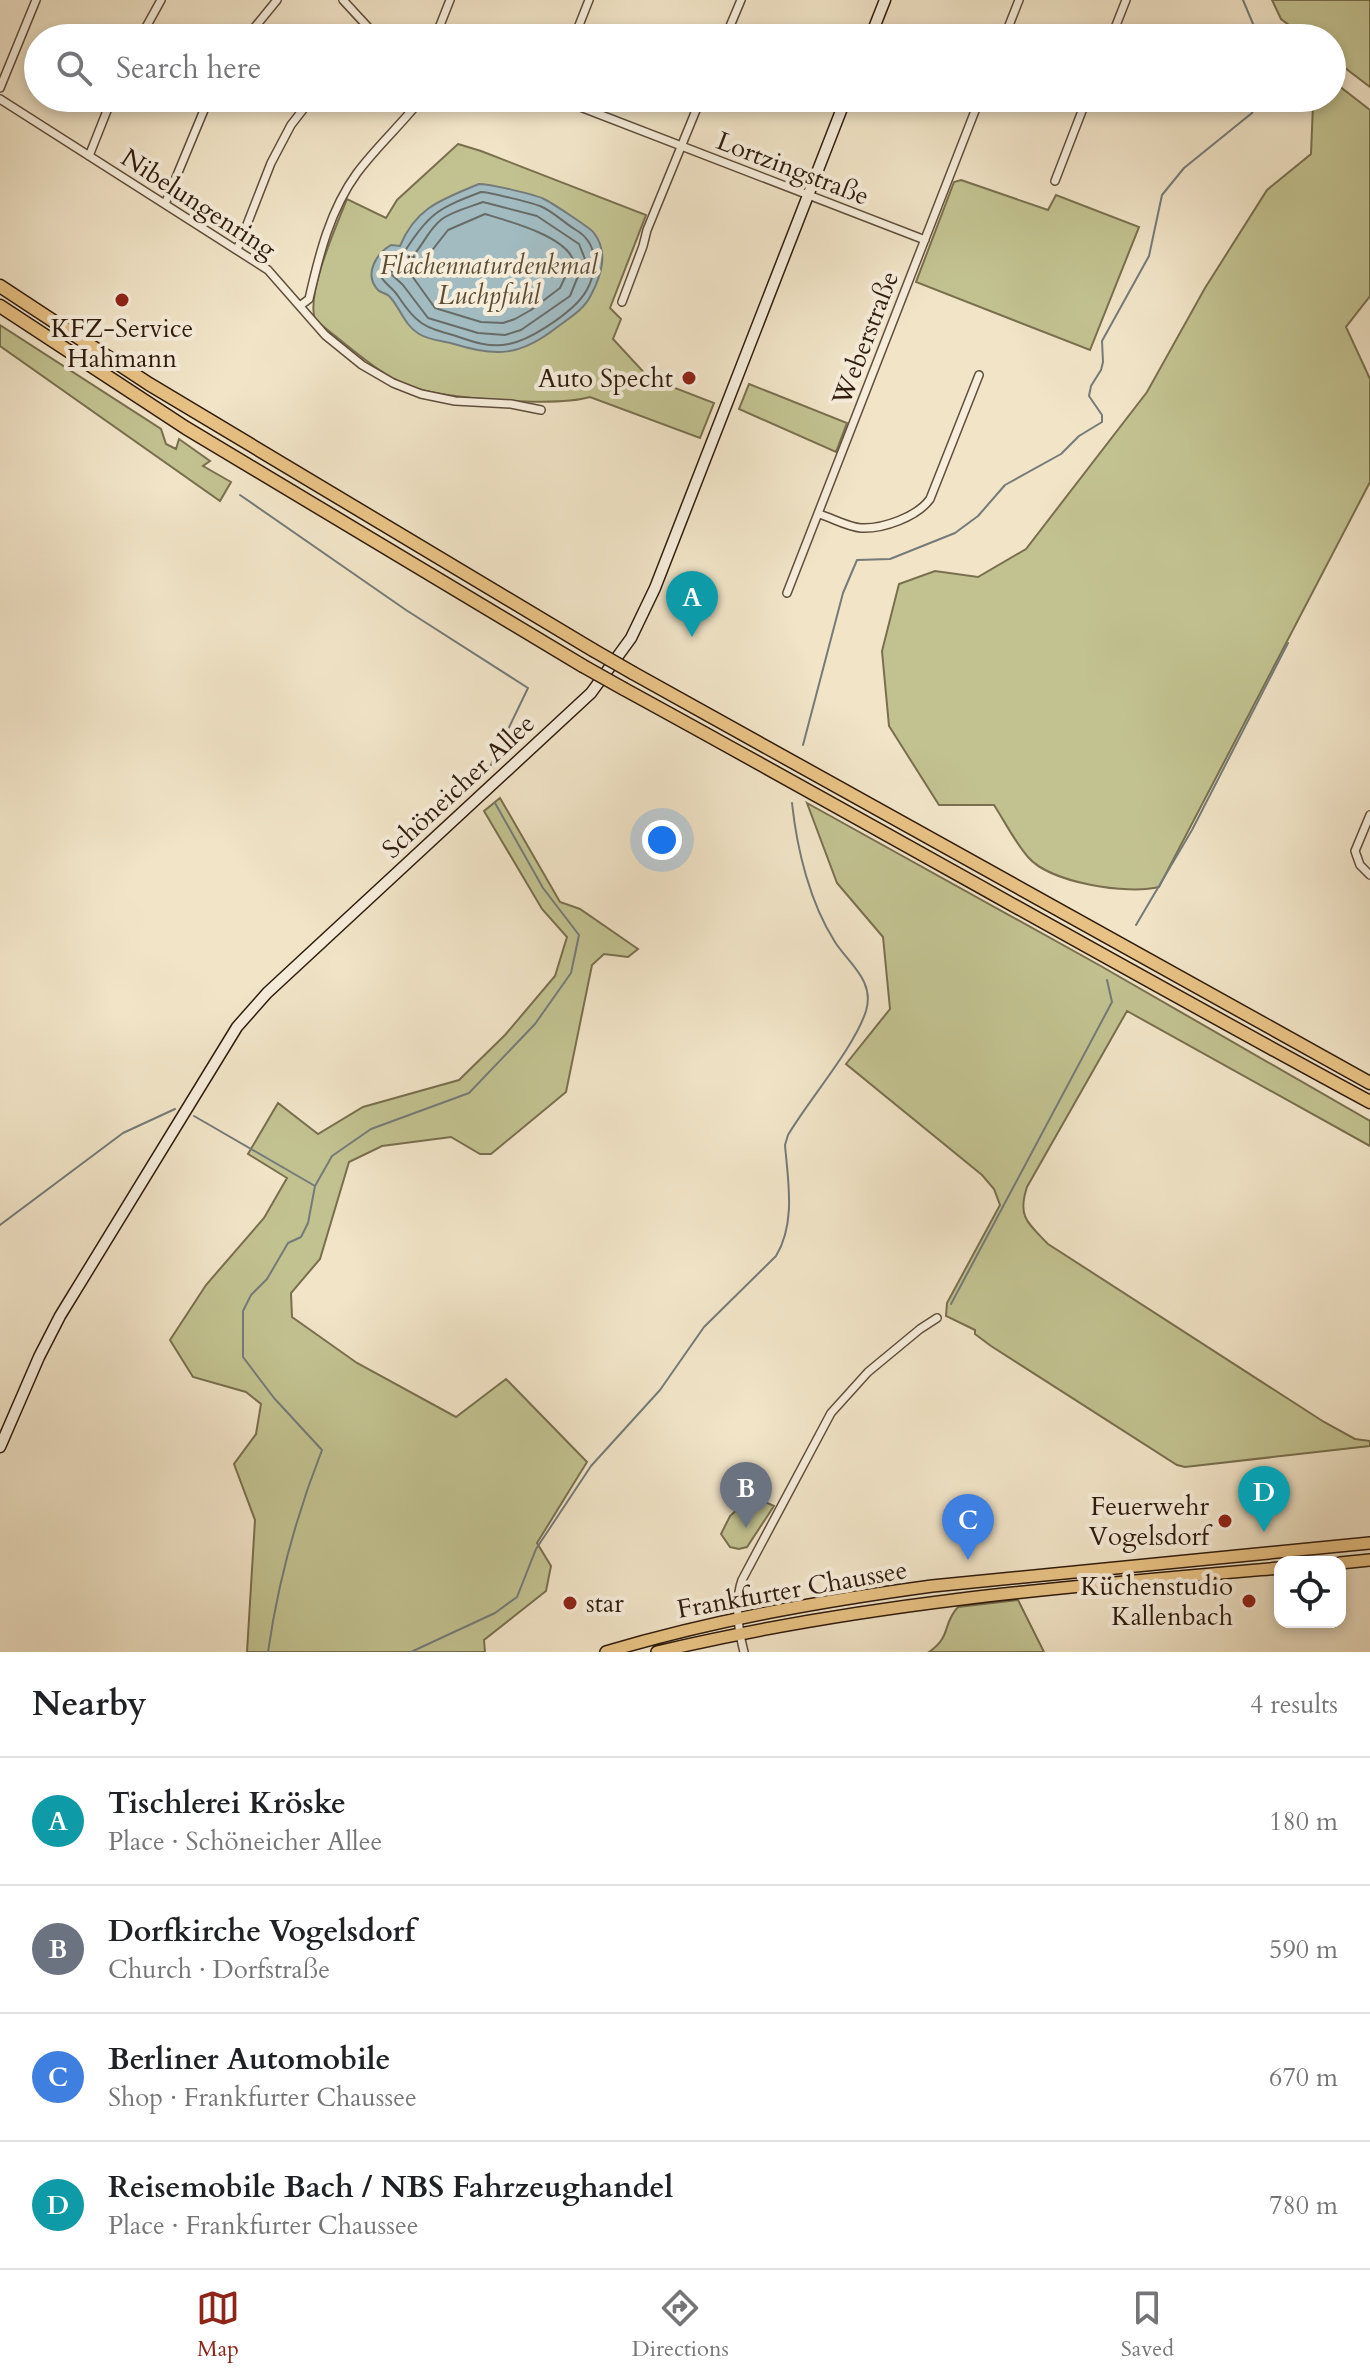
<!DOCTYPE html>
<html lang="en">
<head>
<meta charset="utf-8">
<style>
  body { margin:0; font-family:Cardo,serif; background:#f6f6f6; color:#202124 }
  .controls { position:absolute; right:24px; bottom:24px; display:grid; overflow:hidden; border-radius:16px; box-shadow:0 4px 12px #0003 }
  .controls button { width:72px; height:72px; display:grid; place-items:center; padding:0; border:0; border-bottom:2px solid #e0e0e0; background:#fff; color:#202124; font:40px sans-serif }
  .you { position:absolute; left:662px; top:840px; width:28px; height:28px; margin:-20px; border:6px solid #fff; border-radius:50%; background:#1a73e8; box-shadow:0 0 0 12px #1a73e833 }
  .badge { display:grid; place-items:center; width:52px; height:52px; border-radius:50%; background:#8f2418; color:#fff; font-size:26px; font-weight:700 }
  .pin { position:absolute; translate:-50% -66px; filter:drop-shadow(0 2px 4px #0008) }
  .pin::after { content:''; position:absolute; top:42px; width:28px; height:24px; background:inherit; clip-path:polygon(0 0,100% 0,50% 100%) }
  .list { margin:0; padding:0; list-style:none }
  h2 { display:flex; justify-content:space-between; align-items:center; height:104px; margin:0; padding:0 32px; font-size:34px }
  h2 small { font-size:26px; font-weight:400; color:#757577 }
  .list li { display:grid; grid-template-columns:52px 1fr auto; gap:24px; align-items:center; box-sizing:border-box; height:128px; padding:0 32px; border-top:2px solid #e0e0e0 }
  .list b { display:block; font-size:30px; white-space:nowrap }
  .list p { margin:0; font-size:26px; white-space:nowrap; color:#757577 }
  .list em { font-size:26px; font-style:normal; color:#757577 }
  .icon { flex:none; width:44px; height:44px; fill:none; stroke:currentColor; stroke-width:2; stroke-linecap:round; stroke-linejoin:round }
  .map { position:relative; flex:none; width:1370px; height:1652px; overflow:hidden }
  .search { position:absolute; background:#fff; box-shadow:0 4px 12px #0003; left:24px; right:24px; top:24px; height:88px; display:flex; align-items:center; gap:20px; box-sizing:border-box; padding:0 28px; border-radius:44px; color:#757577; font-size:30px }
  .sheet { height:616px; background:#fff }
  nav { display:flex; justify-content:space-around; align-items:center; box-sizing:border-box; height:112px; border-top:2px solid #e0e0e0; background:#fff; font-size:22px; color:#757577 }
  nav a { display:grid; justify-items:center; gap:4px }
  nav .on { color:#8f2418 }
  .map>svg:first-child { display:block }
  .green { fill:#c2c290; stroke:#796f4e; stroke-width:2 }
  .water { fill:#a1bbc1; stroke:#747b79; stroke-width:2 }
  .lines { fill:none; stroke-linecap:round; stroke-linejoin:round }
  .shore { stroke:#686c67; stroke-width:2 }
  .stream { stroke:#747b79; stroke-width:2 }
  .street-casing { stroke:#604e3c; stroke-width:10 }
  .secondary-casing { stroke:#301c0d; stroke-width:13 }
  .primary-casing { stroke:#301c0d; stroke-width:14 }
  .highway-casing { stroke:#301c0d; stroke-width:15 }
  .street { stroke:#f6eddb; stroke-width:7 }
  .secondary { stroke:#f6eddb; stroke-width:10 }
  .primary { stroke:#e8c284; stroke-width:11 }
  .highway { stroke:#e8c284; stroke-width:12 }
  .highway-bridge-casing { stroke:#301c0d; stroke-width:15; stroke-linecap:butt }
  .highway-bridge { stroke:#e8c284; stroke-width:12 }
  .poi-dot { fill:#8f2418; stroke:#f6eddb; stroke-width:3 }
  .labels { text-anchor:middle; stroke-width:8; stroke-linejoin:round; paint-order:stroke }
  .street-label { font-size:26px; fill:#301c0d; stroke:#f6eddb }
  .park-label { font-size:26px; font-style:italic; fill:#5c4e34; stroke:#f6eddb }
  .poi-label { font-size:26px; fill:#301c0d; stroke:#f6eddb; text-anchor:end }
</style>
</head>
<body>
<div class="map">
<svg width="1370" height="1652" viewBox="0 0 1370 1652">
  <rect width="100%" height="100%" fill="#f1e4c7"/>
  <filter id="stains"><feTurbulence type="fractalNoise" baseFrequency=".0025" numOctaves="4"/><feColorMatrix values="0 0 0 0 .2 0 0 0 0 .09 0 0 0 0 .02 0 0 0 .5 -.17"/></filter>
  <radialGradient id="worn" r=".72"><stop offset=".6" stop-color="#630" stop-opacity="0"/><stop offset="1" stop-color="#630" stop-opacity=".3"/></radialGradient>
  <path class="green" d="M 1272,0 L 1370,0 L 1370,87 L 1332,58 L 1332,38 L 1306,38 L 1281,19 Z
    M 1334,82 L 1370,110 L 1370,296 L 1346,327 L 1370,379 L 1370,482 L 1159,887 C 1128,895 1050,883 1028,857 C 1015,842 1005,822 994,805 L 939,805 L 889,726 L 882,651 L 899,584 L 935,571 L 978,577 L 1026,549 L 1147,392 L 1205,288 L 1267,190 L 1311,154 L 1313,104 L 1319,98 L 1332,98 Z
    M 458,144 L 481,151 L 646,215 L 610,308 L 621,319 L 613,339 L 649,378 L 714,403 L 700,438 L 590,397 C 556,407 446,399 412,387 C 378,375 343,341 315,320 C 306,293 336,227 347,199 L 386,218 L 397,200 Z
    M 961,180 L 1048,210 L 1056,195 L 1139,227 L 1090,350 L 916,282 L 954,182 Z
    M 0,325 L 161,429 L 166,444 L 176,449 L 179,439 L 210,461 L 203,466 L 231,482 L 220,501 L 0,346 Z
    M 749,384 L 847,423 L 836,452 L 739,409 Z
    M 500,798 L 560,902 L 580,909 L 638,949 L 628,957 L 604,954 L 592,965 L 566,1092 L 491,1154 L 480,1154 L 451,1137 L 382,1146 L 349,1162 L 320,1259 L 291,1293 L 292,1317 L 357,1363 L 456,1417 L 506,1379 L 587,1462 L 537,1543 L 551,1566 L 546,1591 L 484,1640 L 485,1652 L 247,1652 L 255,1520 L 234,1464 L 256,1434 L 261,1404 L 246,1392 L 193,1377 L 170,1340 L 206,1285 L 264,1218 L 287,1178 L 248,1154 L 278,1103 L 318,1134 L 363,1107 L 459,1080 L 505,1035 L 555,976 L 567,937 L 542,909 L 484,811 Z
    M 807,803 L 1099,965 L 1370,1121 L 1370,1146 L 1127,1011 L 1027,1187 C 1017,1217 1028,1223 1048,1244 L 1324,1422 L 1355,1439 L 1370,1441 L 1370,1446 L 1185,1467 L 1177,1465 L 991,1346 L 975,1334 L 975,1330 L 946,1316 L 947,1303 L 1000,1205 L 994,1189 L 982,1175 L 846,1064 L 890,1009 L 883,937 L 837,883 Z
    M 752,1496 L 774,1506 L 747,1547 L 739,1549 L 730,1547 L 721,1534 L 730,1516 Z
    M 1018,1600 L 1044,1652 L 929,1652 C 952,1636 942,1624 958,1607 Z"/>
  <path class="water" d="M 479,184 C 489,184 534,194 544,199 C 549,201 592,229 594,233 C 609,253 601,276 591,295 C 583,311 569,318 556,328 C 520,356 496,357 454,344 C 443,341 429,340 419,334 C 404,325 400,307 389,296 C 386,293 381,293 378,290 C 363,274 377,253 391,245 L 400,246 C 416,207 443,199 479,184 Z"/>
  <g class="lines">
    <path class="shore" d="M 481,192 C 489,192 532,203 540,206 C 553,211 564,223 576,230 C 603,246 597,282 577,303 C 562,318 530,340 509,344 C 490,348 473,342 456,336 C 424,327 417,325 398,296 C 389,282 369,278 387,257 L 405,251 C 429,213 439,208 481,192 Z
      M 483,202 L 537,216 L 579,244 L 585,259 L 570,296 L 521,330 L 505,335 L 478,333 L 428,318 L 403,285 L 391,274 L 394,265 C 420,262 422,234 442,219 C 453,211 470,207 483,202 Z
      M 485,214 C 508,221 565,236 573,260 L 560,288 L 531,310 L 515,319 L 503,323 L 481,322 L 435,308 L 412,276 L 448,230 Z"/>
    <path class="stream" d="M 1243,0 L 1259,38
      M 240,495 L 406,610 L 528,688 L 486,775
      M 803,745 L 843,593 L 857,560 L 890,559 L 955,533 L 978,516 L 1005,485 L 1061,454 L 1079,436 L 1102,422 L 1102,415 L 1089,396 L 1091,386 L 1101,370 L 1103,362 L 1102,341 L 1149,256 L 1162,195 L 1184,168 L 1252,113 L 1261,98
      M 1136,925 L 1192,830 L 1288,643
      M 194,1116 L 315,1186
      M 0,1225 L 123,1133 L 175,1109
      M 951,1304 L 1112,1002 L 1107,980
      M 268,1652 C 278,1582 296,1516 322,1450 L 274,1398 L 243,1357 L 243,1311 L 251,1295 L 267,1279 L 288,1243 L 301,1237 L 308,1223 L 315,1186 L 332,1156 L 371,1129 L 469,1093 L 535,1024 L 571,973 L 579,935 L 543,888 L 495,803
      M 411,1652 L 495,1613 L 517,1597 L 536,1549 L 591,1466 L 660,1390 L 704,1327 L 776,1256 C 796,1223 788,1181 785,1145 L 788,1135 C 810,1098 854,1048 866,1011 C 875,981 850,965 835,942 C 810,903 797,850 792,803"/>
    <defs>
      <path id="street" d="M 343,0 L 378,38
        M 140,38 L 161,0
        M 246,38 L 277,0
        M 435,38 L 450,0
        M 574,38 L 589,0
        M 725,38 L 741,0
        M 1004,38 L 1019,0
        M 1111,38 L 1126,0
        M 0,88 L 36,0
        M 557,98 L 925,240
        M 0,99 L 268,270 L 325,335 L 362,365 L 393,383 L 421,394 L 455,401 L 511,404 L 541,410
        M 89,156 L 112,98
        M 1055,181 L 1087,98
        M 165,204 L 209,98
        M 237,250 L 271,163 L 291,125 L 312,98
        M 622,302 L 643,246 L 647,230 L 701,98
        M 301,305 L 309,299 C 319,255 330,210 357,173 C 377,146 402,124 422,98
        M 819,514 C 832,518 848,527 861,528 C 883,529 917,517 930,499 L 979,375
        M 787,593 L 980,98
        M 1370,815 L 1355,851 L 1360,865 L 1370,875
        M 744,1652 C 738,1629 734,1603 742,1580 L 831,1413 L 868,1372 L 920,1329 L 937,1318"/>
      <path id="secondary" d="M 870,38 L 885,0
        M 0,1447 L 39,1357 L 60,1316 L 237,1027 L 267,993 L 591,693 L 631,638 L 655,588 L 846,98"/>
      <path id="primary" d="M 1340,1563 L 1370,1560
        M 606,1652 C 713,1620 822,1601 932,1586 L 1370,1543
        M 657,1652 C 862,1603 1071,1586 1280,1568"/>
      <path id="highway" d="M 0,286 L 149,384 L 593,650
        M 0,306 L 186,428 L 583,666
        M 633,673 L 1370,1083
        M 624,689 C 873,825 1120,967 1370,1102"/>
    </defs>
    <use href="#street" class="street-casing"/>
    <use href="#secondary" class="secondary-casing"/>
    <use href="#primary" class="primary-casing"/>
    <use href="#highway" class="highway-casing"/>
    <use href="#street" class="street"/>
    <use href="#secondary" class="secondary"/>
    <use href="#primary" class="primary"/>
    <use href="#highway" class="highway"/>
    <defs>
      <path id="highway-bridge" d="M 593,650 L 633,673
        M 583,666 L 624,689"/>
    </defs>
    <use href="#highway-bridge" class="highway-bridge-casing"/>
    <use href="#highway-bridge" class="highway-bridge"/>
  </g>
  <g class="poi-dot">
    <circle cx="122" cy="300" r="8"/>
    <circle cx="689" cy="378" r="8"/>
    <circle cx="1225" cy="1521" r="8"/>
    <circle cx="1249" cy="1601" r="8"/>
    <circle cx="570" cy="1603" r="8"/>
  </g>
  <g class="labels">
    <g class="street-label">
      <text transform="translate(793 168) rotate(21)" y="9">Lortzingstraße</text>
      <text transform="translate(199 203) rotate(33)" y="9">Nibelungenring</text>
      <text transform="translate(865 338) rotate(-69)" y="9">Weberstraße</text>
      <text transform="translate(458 786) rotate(-43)" y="9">Schöneicher Allee</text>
      <text transform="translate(792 1589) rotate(-10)" y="9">Frankfurter Chaussee</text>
    </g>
    <g class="park-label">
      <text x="489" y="274">Flächennaturdenkmal<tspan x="489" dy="30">Luchpfuhl</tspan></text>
    </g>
    <g class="poi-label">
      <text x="122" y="337" text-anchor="middle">KFZ-Service<tspan x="122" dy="30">Hahmann</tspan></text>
      <text x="673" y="387">Auto Specht</text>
      <text x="1209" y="1515">Feuerwehr<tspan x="1209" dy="30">Vogelsdorf</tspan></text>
      <text x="1233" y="1595">Küchenstudio<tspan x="1233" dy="30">Kallenbach</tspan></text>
      <text x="586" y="1612" text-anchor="start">star</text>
    </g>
  </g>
  <rect width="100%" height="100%" filter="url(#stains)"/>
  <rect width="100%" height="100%" fill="url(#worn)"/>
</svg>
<div class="controls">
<button><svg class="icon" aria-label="locate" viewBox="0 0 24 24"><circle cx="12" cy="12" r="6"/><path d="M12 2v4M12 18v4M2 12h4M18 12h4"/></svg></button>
</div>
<div class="you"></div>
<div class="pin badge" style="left:692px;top:637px;background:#0f9aa8">A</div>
<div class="pin badge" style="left:746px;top:1528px;background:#6b7280">B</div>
<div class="pin badge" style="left:968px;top:1560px;background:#3f7fe0">C</div>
<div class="pin badge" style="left:1264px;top:1532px;background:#0f9aa8">D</div>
<div class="search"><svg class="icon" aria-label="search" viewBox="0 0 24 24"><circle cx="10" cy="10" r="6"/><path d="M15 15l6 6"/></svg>Search here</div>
</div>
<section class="sheet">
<h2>Nearby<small>4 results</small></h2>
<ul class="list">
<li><span class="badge" style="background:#0f9aa8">A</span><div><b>Tischlerei Kröske</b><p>Place · Schöneicher Allee</p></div><em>180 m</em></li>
<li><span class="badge" style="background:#6b7280">B</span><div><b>Dorfkirche Vogelsdorf</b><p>Church · Dorfstraße</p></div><em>590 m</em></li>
<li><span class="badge" style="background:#3f7fe0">C</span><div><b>Berliner Automobile</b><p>Shop · Frankfurter Chaussee</p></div><em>670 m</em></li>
<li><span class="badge" style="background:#0f9aa8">D</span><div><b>Reisemobile Bach / NBS Fahrzeughandel</b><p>Place · Frankfurter Chaussee</p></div><em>780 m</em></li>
</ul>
</section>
<nav>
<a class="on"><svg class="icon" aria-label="map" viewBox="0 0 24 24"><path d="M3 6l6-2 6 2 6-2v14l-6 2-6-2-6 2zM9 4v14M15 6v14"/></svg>Map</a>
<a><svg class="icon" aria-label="directions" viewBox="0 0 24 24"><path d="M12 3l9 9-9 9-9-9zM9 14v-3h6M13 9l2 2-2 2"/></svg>Directions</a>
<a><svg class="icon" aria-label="saved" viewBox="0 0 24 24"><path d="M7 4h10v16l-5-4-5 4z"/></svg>Saved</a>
</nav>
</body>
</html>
